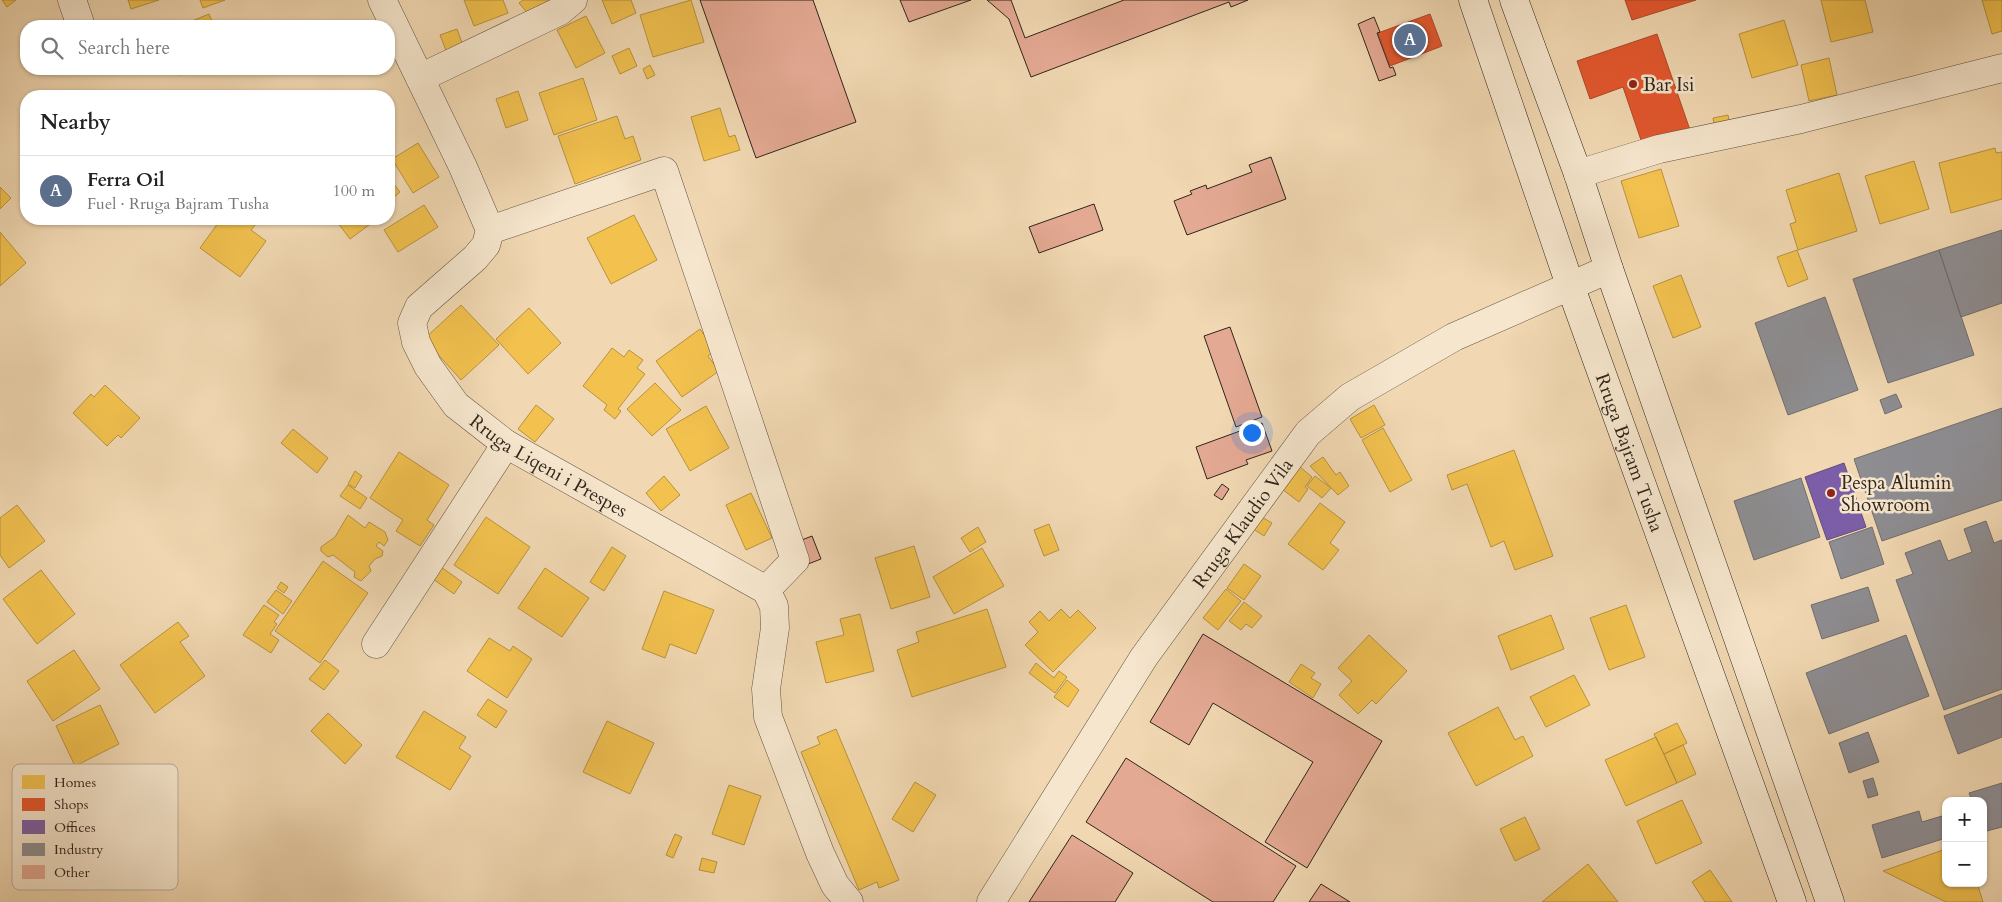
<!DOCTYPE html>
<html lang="en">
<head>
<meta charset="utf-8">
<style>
  body { margin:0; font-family:Cardo,serif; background:#f2f2f2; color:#222 }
  .controls { position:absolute; right:15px; bottom:15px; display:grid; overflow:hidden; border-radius:10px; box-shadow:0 1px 4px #0004 }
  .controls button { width:45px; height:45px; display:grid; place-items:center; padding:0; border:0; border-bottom:1px solid #e0e0e0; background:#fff; color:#222; font:25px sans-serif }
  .you { position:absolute; left:1251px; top:432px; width:18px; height:18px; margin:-12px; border:4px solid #fff; border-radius:50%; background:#1a73e8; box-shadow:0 0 0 8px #1a73e833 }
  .badge { display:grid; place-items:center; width:32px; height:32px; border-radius:50%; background:#db2777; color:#fff; font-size:16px; font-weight:700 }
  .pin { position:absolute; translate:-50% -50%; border:2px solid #fff; box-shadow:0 1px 5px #0006 }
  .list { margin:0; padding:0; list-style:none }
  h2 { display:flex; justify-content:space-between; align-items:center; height:65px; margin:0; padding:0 20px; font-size:21px }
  h2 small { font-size:16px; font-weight:400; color:#767676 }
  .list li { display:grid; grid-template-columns:32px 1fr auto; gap:15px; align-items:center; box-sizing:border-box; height:70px; padding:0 20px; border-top:1px solid #e0e0e0 }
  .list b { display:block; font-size:19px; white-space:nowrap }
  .list p { margin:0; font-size:16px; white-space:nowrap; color:#767676 }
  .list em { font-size:16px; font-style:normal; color:#767676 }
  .icon { flex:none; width:28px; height:28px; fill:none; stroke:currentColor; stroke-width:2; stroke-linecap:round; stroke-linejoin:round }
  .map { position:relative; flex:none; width:2002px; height:902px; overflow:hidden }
  .search { position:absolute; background:#fff; box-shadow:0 1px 4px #0004; left:20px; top:20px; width:375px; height:55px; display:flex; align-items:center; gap:12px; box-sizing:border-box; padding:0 18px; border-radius:20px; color:#767676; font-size:19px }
  .panel { position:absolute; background:#fff; box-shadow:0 1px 4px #0004; left:20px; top:90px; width:375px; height:135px; border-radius:20px }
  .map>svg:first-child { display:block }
  .homes { fill:#f2c14e; stroke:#b8923f }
  .shops { fill:#e4572e; stroke:#ae4828 }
  .offices { fill:#7b5ea7; stroke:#644d7d }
  .industry { fill:#8d8d92; stroke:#716e6e }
  .building { fill:#e4a993; stroke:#2f251b }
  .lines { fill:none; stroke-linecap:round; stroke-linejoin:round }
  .minor-casing { stroke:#605241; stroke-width:29 }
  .secondary-casing { stroke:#2f251b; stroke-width:29 }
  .minor { stroke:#f6e6cd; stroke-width:28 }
  .secondary { stroke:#f6e6cd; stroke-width:28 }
  .poi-dot { fill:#8f2418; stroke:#f6e6cd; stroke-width:2 }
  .labels { text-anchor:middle; stroke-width:5; stroke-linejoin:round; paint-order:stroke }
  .poi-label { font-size:19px; fill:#2f251b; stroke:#f6e6cd; text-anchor:start }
  .street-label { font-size:19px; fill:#2f251b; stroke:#f6e6cd }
  .key { fill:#f6e6cd; stroke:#baac98; stroke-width:1 }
  .key-label { font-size:14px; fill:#2f251b }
</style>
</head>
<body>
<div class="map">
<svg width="2002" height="902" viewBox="0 0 2002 902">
  <rect width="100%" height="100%" fill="#f1d8b2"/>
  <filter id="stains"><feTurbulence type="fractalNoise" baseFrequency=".004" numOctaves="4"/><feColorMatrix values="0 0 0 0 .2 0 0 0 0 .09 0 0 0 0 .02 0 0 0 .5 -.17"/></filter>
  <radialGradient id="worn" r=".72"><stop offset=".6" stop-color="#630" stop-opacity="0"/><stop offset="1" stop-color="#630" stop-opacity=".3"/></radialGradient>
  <path class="homes" d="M 2,0 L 16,0 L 7,7 Z
    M 128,0 L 159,0 L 131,9 Z
    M 200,0 L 225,0 L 203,8 Z
    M 464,0 L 503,0 L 508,13 L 474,26 Z
    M 523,0 L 561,0 L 535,22 L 519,3 Z
    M 602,0 L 631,0 L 636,13 L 612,24 Z
    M 691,0 L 704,42 L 653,57 L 640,15 Z
    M 1821,0 L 1865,0 L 1873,32 L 1831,42 Z
    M 1982,0 L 2002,0 L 2002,31 L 1992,34 Z
    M 209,14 L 214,26 L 180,26 Z
    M 586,16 L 605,53 L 576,68 L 557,30 Z
    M 1784,20 L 1798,65 L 1752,78 L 1739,34 Z
    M 457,29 L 465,51 L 449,58 L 440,35 Z
    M 629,48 L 637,66 L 620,74 L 612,56 Z
    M 1829,58 L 1837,95 L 1809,101 L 1801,65 Z
    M 650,65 L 655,75 L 647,79 L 643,69 Z
    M 176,69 L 194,69 L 179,75 Z
    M 583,78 L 597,120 L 554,135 L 539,93 Z
    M 518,91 L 528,120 L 506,128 L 496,99 Z
    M 720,108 L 729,137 L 735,135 L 740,150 L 704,161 L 691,117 Z
    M 1728,115 L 1730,125 L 1715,128 L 1713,118 Z
    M 617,116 L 625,139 L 633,136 L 641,160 L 575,184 L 558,136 Z
    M 418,143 L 439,177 L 413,193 L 392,159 Z
    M 1995,148 L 1996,153 L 2002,152 L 2002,199 L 1951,213 L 1939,163 Z
    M 1914,161 L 1929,209 L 1880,224 L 1865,176 Z
    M 1661,169 L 1679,226 L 1639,238 L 1621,181 Z
    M 1839,173 L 1857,231 L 1798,250 L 1790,224 L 1796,222 L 1786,190 Z
    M 390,179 L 400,192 L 389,201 L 389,180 Z
    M 0,187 L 11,198 L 0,209 Z
    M 424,205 L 438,227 L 398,252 L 384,230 Z
    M 634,215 L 657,260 L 611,284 L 587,238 Z
    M 221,219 L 236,219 L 239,221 L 241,219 L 260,219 L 251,230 L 266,241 L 240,277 L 200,248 Z
    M 335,219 L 377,219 L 350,239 Z
    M 0,232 L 26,263 L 0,286 Z
    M 1797,250 L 1808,279 L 1788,287 L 1777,257 Z
    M 1681,275 L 1701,327 L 1673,338 L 1653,286 Z
    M 461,305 L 499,345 L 461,380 L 424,339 Z
    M 529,308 L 561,343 L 528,374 L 496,339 Z
    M 700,329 L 715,350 L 708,356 L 719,371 L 682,397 L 656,361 Z
    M 612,348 L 624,357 L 629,350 L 643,360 L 637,368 L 645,374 L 618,409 L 621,411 L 615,419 L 604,410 L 607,405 L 583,386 Z
    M 655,383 L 681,410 L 652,436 L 627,409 Z
    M 105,385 L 140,418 L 121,438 L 118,435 L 107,446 L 73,413 L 91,394 L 94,397 Z
    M 536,405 L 554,419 L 535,442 L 518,429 Z
    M 1374,405 L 1385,425 L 1361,438 L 1350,419 Z
    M 706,406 L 729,448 L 690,471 L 666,429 Z
    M 1383,428 L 1412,480 L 1390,492 L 1362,440 Z
    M 293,429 L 328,458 L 317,473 L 281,443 Z
    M 1514,450 L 1553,556 L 1515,570 L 1504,541 L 1491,547 L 1467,484 L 1452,490 L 1447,475 Z
    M 399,452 L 449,485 L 427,520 L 434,525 L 420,546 L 396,531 L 403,520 L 370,498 Z
    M 1323,457 L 1336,475 L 1340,472 L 1349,486 L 1338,495 L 1310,466 Z
    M 1299,466 L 1312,477 L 1305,487 L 1308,489 L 1299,502 L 1282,489 Z
    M 355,471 L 362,476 L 355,488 L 348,484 Z
    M 664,476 L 680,495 L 661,511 L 646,493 Z
    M 1315,476 L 1331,488 L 1322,498 L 1307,486 Z
    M 348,485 L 367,498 L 360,509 L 340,496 Z
    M 751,493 L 772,538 L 746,550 L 726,505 Z
    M 1320,503 L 1345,522 L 1330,543 L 1339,550 L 1323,570 L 1288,544 Z
    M 17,505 L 45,541 L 9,568 L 0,555 L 0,518 Z
    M 348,515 L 365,528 L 369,522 L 385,532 L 388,540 L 384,546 L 379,542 L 376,546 L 383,551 L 382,556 L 375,559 L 369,566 L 371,571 L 361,581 L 354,577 L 355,572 L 333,555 L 328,557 L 321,551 L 321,547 L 335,537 Z
    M 1260,516 L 1272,523 L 1264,536 L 1252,528 Z
    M 486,517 L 530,547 L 498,594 L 454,565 Z
    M 1049,524 L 1059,550 L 1044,556 L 1034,530 Z
    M 978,527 L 986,542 L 970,552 L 961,538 Z
    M 914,546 L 930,597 L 891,609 L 875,558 Z
    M 612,547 L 626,556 L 604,591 L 590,582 Z
    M 982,548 L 1004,586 L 954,614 L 933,577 Z
    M 323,561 L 368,593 L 320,663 L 275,631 Z
    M 1244,564 L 1261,576 L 1244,600 L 1227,588 Z
    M 441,567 L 462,582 L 454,594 L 433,579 Z
    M 545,568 L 589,598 L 562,637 L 518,608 Z
    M 41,570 L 75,614 L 37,644 L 3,599 Z
    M 281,582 L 288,587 L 284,593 L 277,588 Z
    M 1226,589 L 1241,601 L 1218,630 L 1203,618 Z
    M 276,590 L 292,601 L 283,614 L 267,602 Z
    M 664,591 L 714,610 L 696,654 L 670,644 L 665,658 L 642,649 Z
    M 1244,602 L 1262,616 L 1252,628 L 1246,624 L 1241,630 L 1229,621 Z
    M 264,605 L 279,615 L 274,622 L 277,624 L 270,634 L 279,640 L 271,653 L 243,635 Z
    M 1626,605 L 1645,657 L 1609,670 L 1590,618 Z
    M 987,609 L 1006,667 L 912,697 L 897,650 L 919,642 L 916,632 Z
    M 1061,609 L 1070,618 L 1078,610 L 1096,628 L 1053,672 L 1025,645 L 1038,632 L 1029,622 L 1040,611 L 1049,621 Z
    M 860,614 L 874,671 L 826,683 L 816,642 L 844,635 L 840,619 Z
    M 1551,615 L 1564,649 L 1511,670 L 1498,636 Z
    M 178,622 L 189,636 L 180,642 L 205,676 L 155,713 L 120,665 Z
    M 1369,635 L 1407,671 L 1376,704 L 1372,700 L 1358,714 L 1339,695 L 1352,681 L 1338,668 Z
    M 489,638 L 510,651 L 513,646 L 532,659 L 507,698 L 467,671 Z
    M 74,650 L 100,689 L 53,721 L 27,681 Z
    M 325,660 L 339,671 L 324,690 L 309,679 Z
    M 1036,663 L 1054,678 L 1059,671 L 1067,677 L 1055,693 L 1029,673 Z
    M 1301,664 L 1315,673 L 1311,678 L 1321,684 L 1313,698 L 1289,682 Z
    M 1574,675 L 1590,705 L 1546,727 L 1530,697 Z
    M 1067,680 L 1079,690 L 1068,707 L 1054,697 Z
    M 488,699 L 507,711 L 496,728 L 477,715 Z
    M 100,705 L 119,744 L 75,766 L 56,726 Z
    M 1498,707 L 1515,740 L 1523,736 L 1533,756 L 1476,786 L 1448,733 Z
    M 424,711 L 466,737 L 459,748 L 471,756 L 450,790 L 396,757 Z
    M 328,713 L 362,745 L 345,764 L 311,731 Z
    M 607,721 L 654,743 L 630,794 L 583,772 Z
    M 1677,723 L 1687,743 L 1664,754 L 1654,734 Z
    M 836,729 L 899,880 L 879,888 L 877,882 L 859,890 L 801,752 L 820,744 L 817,737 Z
    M 1656,737 L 1677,783 L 1626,806 L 1605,760 Z
    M 1683,745 L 1696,774 L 1677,783 L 1664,754 Z
    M 915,782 L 936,795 L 913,832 L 892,819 Z
    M 729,785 L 761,796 L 744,845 L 712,834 Z
    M 1682,800 L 1702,843 L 1656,864 L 1637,821 Z
    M 1525,817 L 1540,849 L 1515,861 L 1500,829 Z
    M 675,834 L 682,837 L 673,858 L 666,855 Z
    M 1946,849 L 1946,883 L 1977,883 L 1983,902 L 1946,902 L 1883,871 Z
    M 702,858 L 717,862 L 714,873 L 699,870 Z
    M 1588,864 L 1618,902 L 1542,902 Z
    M 1710,870 L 1732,902 L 1705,902 L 1692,882 Z"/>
  <path class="shops" d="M 1625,0 L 1696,0 L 1632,20 Z
    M 1430,14 L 1442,46 L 1390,66 L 1378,33 Z
    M 1657,34 L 1690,130 L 1643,146 L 1623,87 L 1590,99 L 1577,61 Z"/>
  <path class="offices" d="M 1844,463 L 1866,527 L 1827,540 L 1805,477 Z"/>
  <path class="industry" d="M 2002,230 L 2002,303 L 1961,317 L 1939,250 Z
    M 1939,250 L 1974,355 L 1888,383 L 1853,279 Z
    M 1825,297 L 1858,390 L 1788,415 L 1755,323 Z
    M 1896,394 L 1902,407 L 1885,414 L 1880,400 Z
    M 2002,408 L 2002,500 L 1882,541 L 1854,459 Z
    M 1801,478 L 1820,537 L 1754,560 L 1734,501 Z
    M 1986,521 L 1994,543 L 2002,540 L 2002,689 L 1944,710 L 1896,580 L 1913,574 L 1905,553 L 1940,540 L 1948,561 L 1972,552 L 1964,529 Z
    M 1872,527 L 1884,564 L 1841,579 L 1829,542 Z
    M 1868,587 L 1879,621 L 1822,639 L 1811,605 Z
    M 1906,635 L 1929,696 L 1829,734 L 1806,673 Z
    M 2002,694 L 2002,737 L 1958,754 L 1944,716 Z
    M 1868,732 L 1879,762 L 1849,773 L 1839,743 Z
    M 1873,778 L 1878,795 L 1868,798 L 1863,781 Z
    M 2002,783 L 2002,827 L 1983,832 L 1983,801 L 1972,801 L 1969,793 Z
    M 1919,811 L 1922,822 L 1942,816 L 1946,838 L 1882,858 L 1872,825 Z"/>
  <path class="building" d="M 700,0 L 813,0 L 856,122 L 756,158 Z
    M 900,0 L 971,0 L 909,22 Z
    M 987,0 L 1011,0 L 1025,38 L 1124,0 L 1248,0 L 1231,7 L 1229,2 L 1031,77 L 1009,19 Z
    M 1374,17 L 1380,32 L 1377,33 L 1390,68 L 1393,67 L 1396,75 L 1379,81 L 1358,24 Z
    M 1271,157 L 1286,199 L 1187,235 L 1174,201 L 1192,194 L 1190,191 L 1206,185 L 1207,189 L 1252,172 L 1249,165 Z
    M 1094,204 L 1103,230 L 1039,253 L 1029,227 Z
    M 1230,327 L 1262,417 L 1236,427 L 1204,336 Z
    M 1262,423 L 1272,451 L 1246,460 L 1248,464 L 1207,479 L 1196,447 Z
    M 1222,484 L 1229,489 L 1222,500 L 1214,495 Z
    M 812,536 L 821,559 L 803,566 L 794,543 Z
    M 1203,634 L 1382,741 L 1307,868 L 1265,842 L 1313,762 L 1213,703 L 1189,745 L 1150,722 Z
    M 1126,758 L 1296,866 L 1273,902 L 1213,902 L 1086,822 Z
    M 1072,835 L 1133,873 L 1115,902 L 1029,902 Z
    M 1321,884 L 1350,902 L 1309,902 Z"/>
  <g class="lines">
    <defs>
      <g id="minor">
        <path d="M 72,0 L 81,26"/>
        <path id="s1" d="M 382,0 L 463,167 L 490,230 L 486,245 L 475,258 L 419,307 L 412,323 L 416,342 L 428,366 L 456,405 L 506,444 L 766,590 L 774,606 L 775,628 L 766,689 L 768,717 L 820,853 L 835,885 L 849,902"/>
        <path d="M 420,78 L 560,11 L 573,0"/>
        <path d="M 1578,174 L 1659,149 L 1801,119 L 2002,68"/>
        <path d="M 490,230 L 664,171 L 795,560 L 766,590"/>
        <path d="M 376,644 L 506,444"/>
        <path id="s2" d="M 991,902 L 1144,657 L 1308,433 L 1350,397 L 1454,337 L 1609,269"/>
      </g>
      <g id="secondary">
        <path id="s3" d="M 1473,0 L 1570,285 L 1792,902"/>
        <path d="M 1514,0 L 1578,174 L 1609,269 L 1830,902"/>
      </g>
    </defs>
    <use href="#minor" class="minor-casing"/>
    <use href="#secondary" class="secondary-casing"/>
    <use href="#minor" class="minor"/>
    <use href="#secondary" class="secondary"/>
  </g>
  <g class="poi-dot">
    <circle cx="1633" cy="84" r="5"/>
    <circle cx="1831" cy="493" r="5"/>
  </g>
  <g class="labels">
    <g class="poi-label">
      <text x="1643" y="91">Bar Isi</text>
      <text x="1841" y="489">Pespa Alumin<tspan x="1841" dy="22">Showroom</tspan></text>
    </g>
    <g class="street-label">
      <text dy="7" stroke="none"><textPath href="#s3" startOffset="479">Rruga Bajram Tusha</textPath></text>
      <text dy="7" stroke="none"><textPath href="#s1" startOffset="584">Rruga Liqeni i Prespes</textPath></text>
      <text dy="7" stroke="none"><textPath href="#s2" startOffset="455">Rruga Klaudio Vila</textPath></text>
    </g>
  </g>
  <rect x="12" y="764" width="166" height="126" rx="8" class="key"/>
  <rect x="22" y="775" width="23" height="14" fill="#f2c14e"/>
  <rect x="22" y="798" width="23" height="13" fill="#e4572e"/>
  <rect x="22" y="820" width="23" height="14" fill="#7b5ea7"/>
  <rect x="22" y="843" width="23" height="13" fill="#8d8d92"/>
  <rect x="22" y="865" width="23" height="14" fill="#e4a993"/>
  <g class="key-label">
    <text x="54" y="787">Homes</text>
    <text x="54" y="809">Shops</text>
    <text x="54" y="832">Offices</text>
    <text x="54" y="854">Industry</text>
    <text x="54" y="877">Other</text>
  </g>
  <rect width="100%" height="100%" filter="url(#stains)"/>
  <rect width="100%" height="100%" fill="url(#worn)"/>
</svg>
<div class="controls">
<button>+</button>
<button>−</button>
</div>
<div class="you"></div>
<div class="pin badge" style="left:1410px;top:40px;background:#5c6f8a">A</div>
<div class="search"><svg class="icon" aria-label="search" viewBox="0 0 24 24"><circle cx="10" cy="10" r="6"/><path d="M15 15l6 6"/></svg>Search here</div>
<section class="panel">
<h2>Nearby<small></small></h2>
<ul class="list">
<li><span class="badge" style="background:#5c6f8a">A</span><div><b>Ferra Oil</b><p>Fuel · Rruga Bajram Tusha</p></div><em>100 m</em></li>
</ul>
</section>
</div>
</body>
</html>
